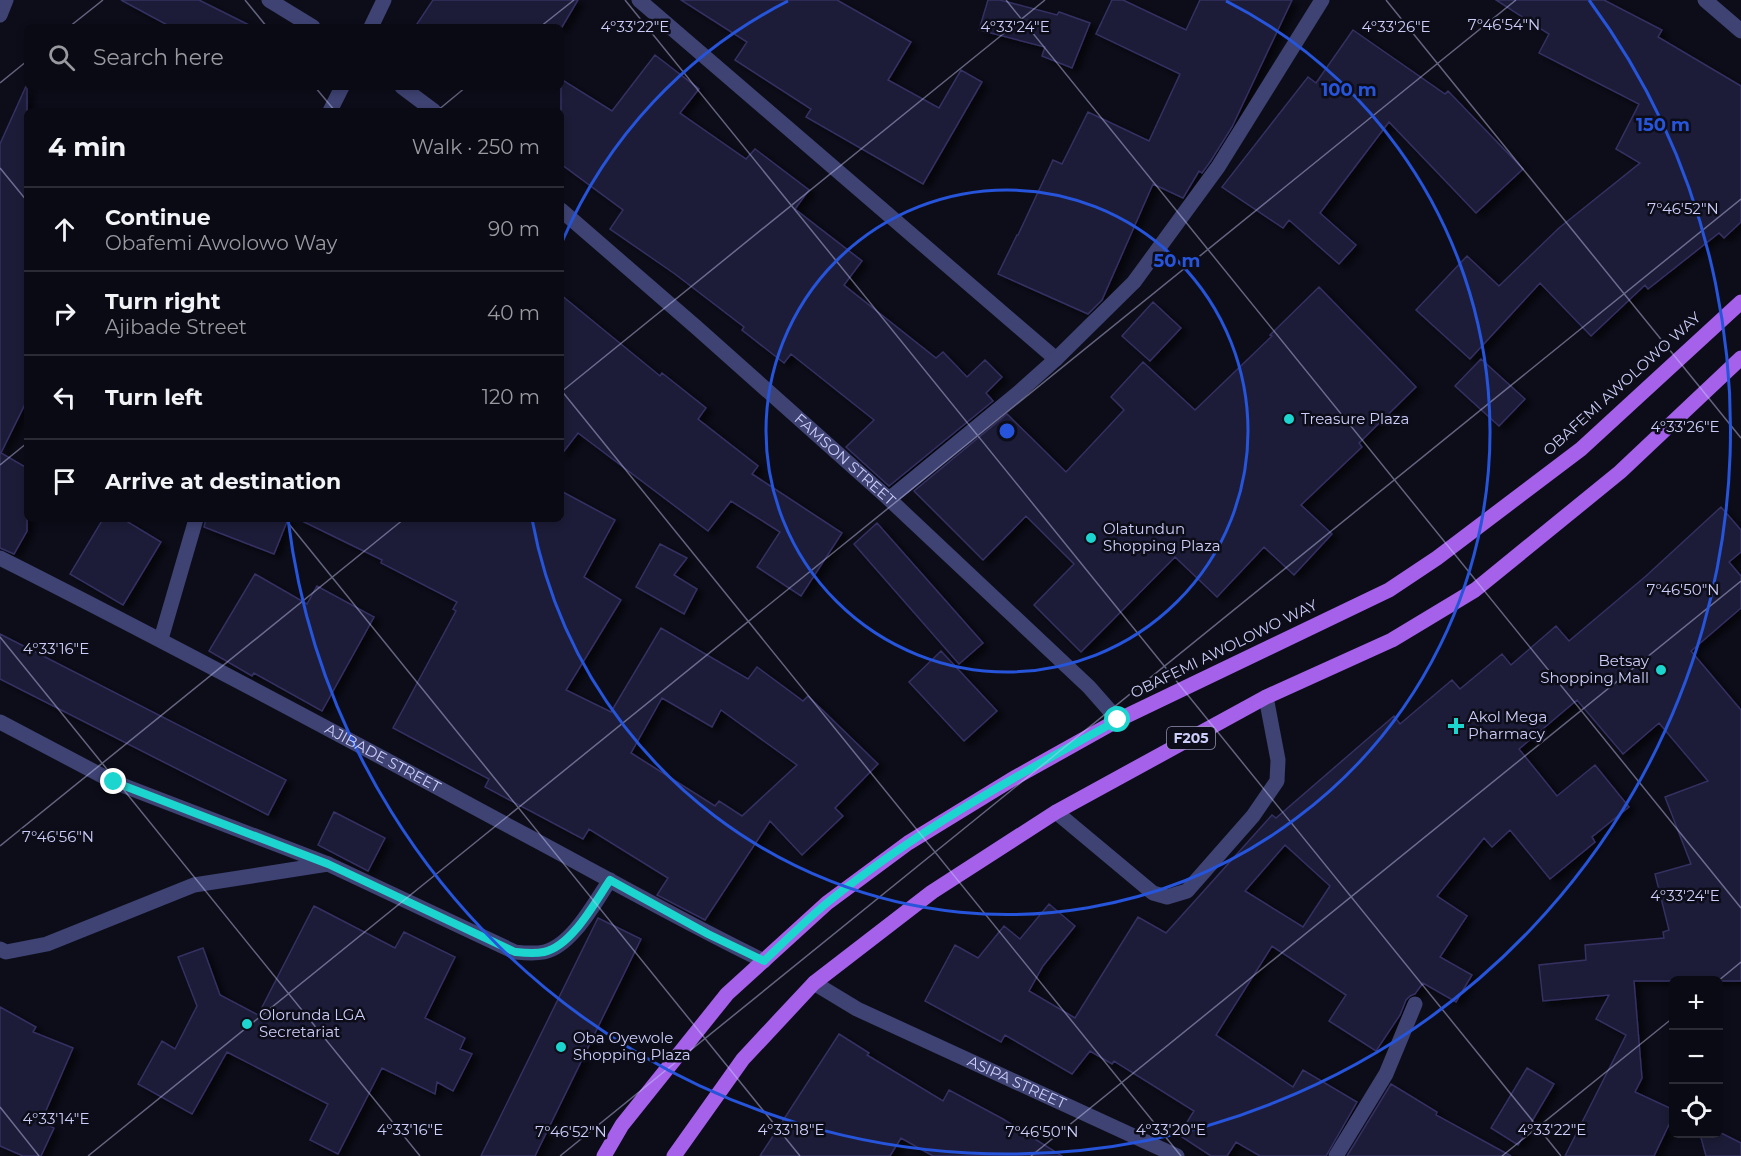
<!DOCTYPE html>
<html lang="en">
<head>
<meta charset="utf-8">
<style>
  body { margin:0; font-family:Montserrat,sans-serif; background:#181822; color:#f1f3f6 }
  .controls { position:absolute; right:18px; bottom:18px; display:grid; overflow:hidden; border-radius:9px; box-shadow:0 3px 9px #0003 }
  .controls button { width:54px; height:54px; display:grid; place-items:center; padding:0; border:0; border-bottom:2px solid #2a2b34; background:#0a0a14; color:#f1f3f6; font:30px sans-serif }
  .stop { position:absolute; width:18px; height:18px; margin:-14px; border:4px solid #1cd5cf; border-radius:50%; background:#fff }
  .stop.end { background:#1cd5cf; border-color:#fff; box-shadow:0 2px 6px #0008 }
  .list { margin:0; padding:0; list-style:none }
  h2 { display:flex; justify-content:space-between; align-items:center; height:78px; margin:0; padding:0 24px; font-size:26px }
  h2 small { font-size:20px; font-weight:400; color:#999aa0 }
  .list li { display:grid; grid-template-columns:39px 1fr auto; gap:18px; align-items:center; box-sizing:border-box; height:84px; padding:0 24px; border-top:2px solid #2a2b34 }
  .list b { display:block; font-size:22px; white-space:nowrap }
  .list p { margin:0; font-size:20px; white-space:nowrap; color:#999aa0 }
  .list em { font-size:20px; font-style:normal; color:#999aa0 }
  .icon { flex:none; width:33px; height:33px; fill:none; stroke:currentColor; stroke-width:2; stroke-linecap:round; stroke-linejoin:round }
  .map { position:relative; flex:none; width:1741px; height:1156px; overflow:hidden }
  .search { position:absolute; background:#0a0a14; box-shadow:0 3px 9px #0003; left:24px; top:24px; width:540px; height:66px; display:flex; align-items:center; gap:15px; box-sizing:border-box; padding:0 21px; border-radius:9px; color:#999aa0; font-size:22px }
  .panel { position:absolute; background:#0a0a14; box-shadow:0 3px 9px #0003; left:24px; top:108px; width:540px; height:414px; border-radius:9px }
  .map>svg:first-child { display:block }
  .building { fill:#1d1b38; stroke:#343062; stroke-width:1.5; fill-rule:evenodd; filter:url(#shadow) }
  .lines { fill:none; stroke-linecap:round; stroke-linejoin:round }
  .minor { stroke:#3e4373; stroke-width:15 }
  .major { stroke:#a561ea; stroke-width:15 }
  .route { stroke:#1cd5cf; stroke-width:8 }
  .ticks { fill:none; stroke:#cccdf8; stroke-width:1.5; stroke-opacity:0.45 }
  .ring { fill:none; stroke:#2654da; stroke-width:3 }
  .poi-dot { fill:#1cd5cf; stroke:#0d0d1a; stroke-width:2 }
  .labels { text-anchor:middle; stroke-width:5; stroke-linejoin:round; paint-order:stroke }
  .shield { fill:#0d0d1a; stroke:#9393b5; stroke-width:1.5 }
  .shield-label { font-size:14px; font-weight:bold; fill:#cccdf8 }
  .street-label { font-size:15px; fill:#cccdf8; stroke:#0d0d1a }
  .poi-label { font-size:15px; fill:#cccdf8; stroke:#0d0d1a; text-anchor:start }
  .ticks-label { font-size:15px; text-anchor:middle; fill:#cccdf8; stroke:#0d0d1a; stroke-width:5; stroke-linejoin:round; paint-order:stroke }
  .centre { fill:#2654da; stroke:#0d0d1a; stroke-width:3 }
  .ring-label { font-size:18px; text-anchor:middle; font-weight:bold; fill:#2654da; stroke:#0d0d1a; stroke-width:5; stroke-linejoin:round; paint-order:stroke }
</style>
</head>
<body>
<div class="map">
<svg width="1741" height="1156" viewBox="0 0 1741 1156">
  <defs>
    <filter id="shadow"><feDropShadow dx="6" dy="4" stdDeviation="3" flood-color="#0009"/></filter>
  </defs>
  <rect width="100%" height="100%" fill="#0d0d1a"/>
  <path class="building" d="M 121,0 L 199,0 L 253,27 L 171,27 Z
    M 433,0 L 578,0 L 562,27 L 415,27 Z
    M 681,0 L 837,0 L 911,42 L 888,80 L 939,108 L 961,70 L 982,82 L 923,184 L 806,117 L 811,109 L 735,60 L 747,42 Z
    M 988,0 L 1000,0 L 1057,15 L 1059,12 L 1090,23 L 1072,68 L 1042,56 L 1045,47 L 979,30 Z
    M 1112,0 L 1123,0 L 1186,30 L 1200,0 L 1292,0 L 1232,127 L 1210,162 L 1202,173 L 1199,171 L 1183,198 L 1153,184 L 1102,300 L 1088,314 L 998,274 L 1017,235 L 1018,235 L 1053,160 L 1062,164 L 1088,112 L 1149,141 L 1180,74 L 1096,34 Z
    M 1496,0 L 1604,0 L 1662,30 L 1658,37 L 1741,86 L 1741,222 L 1724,238 L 1719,233 L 1648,289 L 1645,285 L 1591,336 L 1540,283 L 1470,359 L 1416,310 L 1467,256 L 1499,286 L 1559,228 L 1640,163 L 1616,149 L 1639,104 L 1539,53 L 1549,34 Z
    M 1353,30 L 1445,94 L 1448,91 L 1523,169 L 1476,213 L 1389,122 L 1320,213 L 1356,245 L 1339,264 L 1289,220 L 1283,228 L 1222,187 L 1308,77 L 1316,83 Z
    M 655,55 L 699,89 L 680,113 L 746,159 L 755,149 L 809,190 L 795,209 L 862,261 L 844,285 L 936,358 L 943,352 L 967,377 L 985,360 L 1002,377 L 986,393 L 993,401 L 889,486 L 846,447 L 874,420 L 791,354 L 784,363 L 742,330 L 744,327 L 675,274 L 610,229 L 623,210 L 561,164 L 561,79 L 612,111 Z
    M 27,84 L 27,400 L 1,453 L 27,468 L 27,531 L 14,554 L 0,548 L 0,144 Z
    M 1319,287 L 1416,387 L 1359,443 L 1362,447 L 1301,505 L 1332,534 L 1294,575 L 1264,547 L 1217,597 L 1175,557 L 1081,652 L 1034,605 L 1074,564 L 1026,516 L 983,560 L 914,491 L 1007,414 L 1066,472 L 1124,410 L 1111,397 L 1143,362 L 1195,410 L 1272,336 L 1270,335 Z
    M 561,295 L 660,376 L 662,373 L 706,408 L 698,419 L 758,466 L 752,474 L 842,533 L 801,596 L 757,567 L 780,532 L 731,501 L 708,531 L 578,433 L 561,455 Z
    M 1153,302 L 1181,328 L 1150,361 L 1122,336 Z
    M 1481,359 L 1525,399 L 1499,426 L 1455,386 Z
    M 561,491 L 615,520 L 584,577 L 621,600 L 566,690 L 611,712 L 661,628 L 748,679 L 757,667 L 803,701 L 808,696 L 878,764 L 835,808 L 843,816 L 802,855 L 770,821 L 705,920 L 657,895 L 668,878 L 589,829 L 583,839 L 485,787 L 489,779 L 393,728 L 456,611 L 453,609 L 457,602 L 381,563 L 382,560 L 298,519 L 561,519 ZM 662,698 L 712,727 L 721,710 L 797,765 L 742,816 L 719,801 L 715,806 L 631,753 Z
    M 1721,507 L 1741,530 L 1741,552 L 1729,562 L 1741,576 L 1741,608 L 1691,651 L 1741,710 L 1741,981 L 1634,981 L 1642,1078 L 1635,1092 L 1674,1110 L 1674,1114 L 1654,1156 L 1565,1156 L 1626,1035 L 1596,1019 L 1609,995 L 1543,1001 L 1539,965 L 1586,960 L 1585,945 L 1664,938 L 1663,932 L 1669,930 L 1655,874 L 1691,864 L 1665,797 L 1708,781 L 1659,723 L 1623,754 L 1577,700 L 1519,749 L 1557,796 L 1595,765 L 1629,807 L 1592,837 L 1595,842 L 1550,879 L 1510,830 L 1492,847 L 1484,838 L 1437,896 L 1467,916 L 1440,957 L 1472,975 L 1456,1002 L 1423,983 L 1415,994 L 1410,996 L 1406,1000 L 1400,1015 L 1376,1051 L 1329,1021 L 1346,995 L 1272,946 L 1216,1035 L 1293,1087 L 1303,1070 L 1357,1102 L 1326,1156 L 1260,1156 L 1236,1142 L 1227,1156 L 1211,1156 L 1179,1135 L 1194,1111 L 1114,1061 L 1112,1064 L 1090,1051 L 1072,1074 L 1005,1035 L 1001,1042 L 925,1001 L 955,945 L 978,958 L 1004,926 L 1020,939 L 1049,904 L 1075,926 L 1043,966 L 1029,991 L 1075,1018 L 1138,917 L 1166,933 L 1272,815 L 1276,818 L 1394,716 L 1400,724 L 1452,680 L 1460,689 L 1502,654 L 1511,665 L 1556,626 L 1569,641 L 1646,576 ZM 1285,845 L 1330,886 L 1303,927 L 1245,891 Z
    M 103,519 L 123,519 L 161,542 L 123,605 L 70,574 Z
    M 206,519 L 288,519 L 274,554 L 204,527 Z
    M 877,523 L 983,643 L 959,664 L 854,544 Z
    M 660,544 L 687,558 L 674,575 L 697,589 L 684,614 L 636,587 Z
    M 255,574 L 307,604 L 317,586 L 374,617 L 322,711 L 254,673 L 252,676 L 209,651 Z
    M 0,634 L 286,780 L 268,815 L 0,679 Z
    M 941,651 L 997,711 L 964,741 L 909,682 Z
    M 334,812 L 385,838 L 368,871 L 318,845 Z
    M 314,906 L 395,948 L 404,932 L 455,957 L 425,1018 L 465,1038 L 460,1049 L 472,1054 L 453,1091 L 437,1082 L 435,1094 L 382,1068 L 338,1154 L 310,1140 L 328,1104 L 227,1052 L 192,1114 L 138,1084 L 162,1041 L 175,1049 L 197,1006 L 178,957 L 203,948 L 220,995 L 258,1015 Z
    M 598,918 L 641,939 L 535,1156 L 481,1156 Z
    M 0,1007 L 36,1027 L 33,1032 L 73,1048 L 41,1122 L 54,1128 L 41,1156 L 23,1156 L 0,1146 Z
    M 839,1034 L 869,1053 L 867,1055 L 943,1101 L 949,1090 L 1003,1119 L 1062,1156 L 933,1156 L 901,1138 L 890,1156 L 760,1156 Z
    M 1527,1068 L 1554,1084 L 1518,1145 L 1491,1128 Z
    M 1391,1084 L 1437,1112 L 1436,1115 L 1511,1156 L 1347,1156 Z
    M 1719,1132 L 1741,1143 L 1741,1156 L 1706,1156 L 1700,1134 L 1719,1134 Z"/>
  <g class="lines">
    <g class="minor">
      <path d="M 269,0 L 313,27"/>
      <path d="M 639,0 L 1056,359"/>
      <path d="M 1705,0 L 1741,31"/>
      <path d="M 0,15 L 6,0"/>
      <path d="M 371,27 L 384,0"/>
      <path d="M 402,87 L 434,111"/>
      <path d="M 330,111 L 342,87"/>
      <path id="s1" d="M 561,210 L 696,327 L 889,499 L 1089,687 L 1118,720"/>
      <path d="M 889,499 L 1018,393 L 1056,359 L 1134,282 L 1218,167 L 1322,0"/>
      <path id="s2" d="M 0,558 C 171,644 339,734 507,825 C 593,870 677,919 764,961"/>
      <path d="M 161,639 L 196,519"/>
      <path d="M 0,722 L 114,782 L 328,864 L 515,952 C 525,953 534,954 544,952 C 572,946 595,902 610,880"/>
      <path d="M 1056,812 L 1153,893 L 1167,897 L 1187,891 L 1253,816 L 1277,781 L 1278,760 L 1266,697"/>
      <path d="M 0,949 L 6,952 L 47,944 L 194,885 L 328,864"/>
      <path id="s3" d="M 814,983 L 857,1009 L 1177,1156"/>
      <path d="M 1336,1156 L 1386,1074 L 1415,1004"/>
    </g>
    <path class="major" d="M 604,1156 L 622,1125 L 727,994 L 827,903 L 908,843 L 1016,777 L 1118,720 L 1389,590 L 1437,558 L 1581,449 L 1741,302
      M 674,1156 L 743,1059 L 814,983 L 932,892 L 1056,812 L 1266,697 L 1392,640 L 1475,590 L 1620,472 L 1741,358"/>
  </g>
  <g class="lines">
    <path class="route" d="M 114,782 L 328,864 L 515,952 C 525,953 534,954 544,952 C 572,946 595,902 610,880 L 708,934 L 764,961 C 785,941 806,920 828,902 C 917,830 1018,775 1118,720"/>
  </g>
  <path class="ticks" d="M 245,0 L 267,27M 625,0 L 1561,1156M 1006,0 L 1741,908M 1386,0 L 1741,438M 69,27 L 103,0M 540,27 L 574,0M 0,83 L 27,61M 315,87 L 335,111M 437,111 L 466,87M 0,168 L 27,201M 561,390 L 1181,1156M 561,392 L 1045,0M 0,465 L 27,443M 285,519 L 800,1156M 0,637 L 420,1156M 0,846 L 404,519M 1718,981 L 1741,962M 0,1107 L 39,1156M 88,1156 L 1516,0M 560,1156 L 1741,199M 1031,1156 L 1741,581M 1502,1156 L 1674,1017"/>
  <g class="ring">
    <circle cx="1007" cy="431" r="241"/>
    <path d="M562 242A483 483 0 0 1 788 1M1226 1A483 483 0 1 1 532 519"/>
    <path d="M1589 0A724 724 0 1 1 288 519"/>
  </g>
  <g class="poi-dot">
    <circle cx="1289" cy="419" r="6"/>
    <circle cx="1091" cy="538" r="6"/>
    <circle cx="1661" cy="670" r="6"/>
    <path d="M1453 717h6v6h6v6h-6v6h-6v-6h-6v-6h6z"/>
    <circle cx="247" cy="1024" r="6"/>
    <circle cx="561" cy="1047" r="6"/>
  </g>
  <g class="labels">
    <rect class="shield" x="1167" y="727" width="48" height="22" rx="4.5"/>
    <g class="shield-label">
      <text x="1191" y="743">F205</text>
    </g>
    <g class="street-label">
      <text transform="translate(1622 384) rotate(-42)" y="5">OBAFEMI AWOLOWO WAY</text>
      <text dy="5" stroke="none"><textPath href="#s1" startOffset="378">FAMSON STREET</textPath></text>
      <text transform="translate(1224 649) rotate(-26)" y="5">OBAFEMI AWOLOWO WAY</text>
      <text dy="5" stroke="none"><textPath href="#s2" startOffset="432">AJIBADE STREET</textPath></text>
      <text dy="5" stroke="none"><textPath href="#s3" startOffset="226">ASIPA STREET</textPath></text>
    </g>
    <g class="poi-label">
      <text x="1301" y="424">Treasure Plaza</text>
      <text x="1103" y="534">Olatundun<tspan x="1103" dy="17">Shopping Plaza</tspan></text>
      <text x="1649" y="666" text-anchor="end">Betsay<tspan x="1649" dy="17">Shopping Mall</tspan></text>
      <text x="1468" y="722">Akol Mega<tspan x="1468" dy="17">Pharmacy</tspan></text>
      <text x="259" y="1020">Olorunda LGA<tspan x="259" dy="17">Secretariat</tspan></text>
      <text x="573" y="1043">Oba Oyewole<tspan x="573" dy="17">Shopping Plaza</tspan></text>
    </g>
  </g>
  <g class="ticks-label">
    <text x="1504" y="30">7°46'54"N</text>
    <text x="635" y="32">4°33'22"E</text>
    <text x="1015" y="32">4°33'24"E</text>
    <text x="1396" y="32">4°33'26"E</text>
    <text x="1683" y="214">7°46'52"N</text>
    <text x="1685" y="432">4°33'26"E</text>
    <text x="1683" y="595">7°46'50"N</text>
    <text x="56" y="654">4°33'16"E</text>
    <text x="58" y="842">7°46'56"N</text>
    <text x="1685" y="901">4°33'24"E</text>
    <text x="56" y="1124">4°33'14"E</text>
    <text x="410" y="1135">4°33'16"E</text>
    <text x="791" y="1135">4°33'18"E</text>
    <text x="1171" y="1135">4°33'20"E</text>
    <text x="1552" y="1135">4°33'22"E</text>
    <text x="571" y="1137">7°46'52"N</text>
    <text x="1042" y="1137">7°46'50"N</text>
  </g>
  <circle cx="1007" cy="431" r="9" class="centre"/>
  <g class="ring-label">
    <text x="1349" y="96">100 m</text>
    <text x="1663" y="131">150 m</text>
    <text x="1177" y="267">50 m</text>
  </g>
</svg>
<div class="controls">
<button>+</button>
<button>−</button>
<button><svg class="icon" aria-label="locate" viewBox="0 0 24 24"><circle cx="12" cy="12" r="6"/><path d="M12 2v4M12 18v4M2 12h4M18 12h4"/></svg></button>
</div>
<div class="stop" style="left:1118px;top:720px"></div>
<div class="stop end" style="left:114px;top:782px"></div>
<div class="search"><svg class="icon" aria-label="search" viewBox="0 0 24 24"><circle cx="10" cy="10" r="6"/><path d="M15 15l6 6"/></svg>Search here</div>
<section class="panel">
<h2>4 min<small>Walk · 250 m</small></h2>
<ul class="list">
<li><svg class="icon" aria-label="ahead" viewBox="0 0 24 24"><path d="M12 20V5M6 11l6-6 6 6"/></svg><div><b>Continue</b><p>Obafemi Awolowo Way</p></div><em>90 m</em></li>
<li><svg class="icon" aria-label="right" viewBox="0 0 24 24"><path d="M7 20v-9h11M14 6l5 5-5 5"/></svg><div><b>Turn right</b><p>Ajibade Street</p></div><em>40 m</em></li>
<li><svg class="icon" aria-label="left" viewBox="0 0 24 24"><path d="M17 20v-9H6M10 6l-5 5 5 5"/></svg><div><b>Turn left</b></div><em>120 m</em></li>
<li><svg class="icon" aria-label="arrive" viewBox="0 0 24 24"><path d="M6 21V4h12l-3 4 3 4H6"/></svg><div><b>Arrive at destination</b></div></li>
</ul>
</section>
</div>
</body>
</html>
